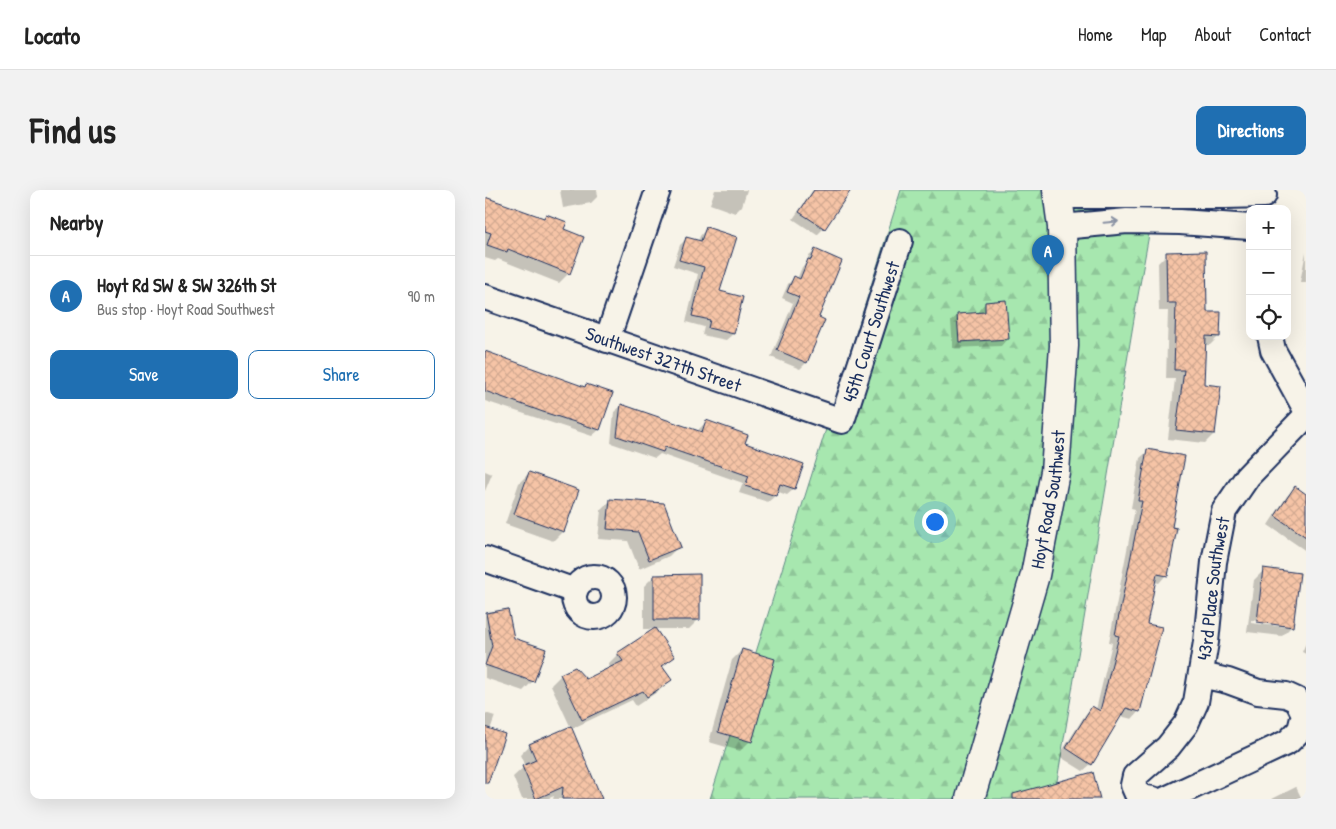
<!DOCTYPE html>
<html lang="en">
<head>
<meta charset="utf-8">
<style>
  body { margin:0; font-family:"Patrick Hand",sans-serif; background:#f2f2f2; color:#222 }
  .controls { position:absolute; right:15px; top:15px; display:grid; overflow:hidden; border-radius:10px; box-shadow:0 5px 20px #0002 }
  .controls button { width:45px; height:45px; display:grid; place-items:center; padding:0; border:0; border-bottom:1px solid #e0e0e0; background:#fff; color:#222; font:25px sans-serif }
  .you { position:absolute; left:449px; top:331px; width:18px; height:18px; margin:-12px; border:4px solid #fff; border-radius:50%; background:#1a73e8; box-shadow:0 0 0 8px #1a73e833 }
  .badge { display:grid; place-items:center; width:32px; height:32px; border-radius:50%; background:#1f6fb2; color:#fff; font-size:16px; font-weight:700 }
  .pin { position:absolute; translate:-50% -41px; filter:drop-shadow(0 1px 2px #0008) }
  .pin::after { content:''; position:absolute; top:26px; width:18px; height:15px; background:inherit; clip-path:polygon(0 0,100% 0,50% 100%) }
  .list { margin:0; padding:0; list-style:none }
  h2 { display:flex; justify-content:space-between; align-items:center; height:65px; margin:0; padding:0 20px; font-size:21px }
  h2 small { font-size:16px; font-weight:400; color:#767676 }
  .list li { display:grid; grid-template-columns:32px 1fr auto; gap:15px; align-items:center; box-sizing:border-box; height:80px; padding:0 20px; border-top:1px solid #e0e0e0 }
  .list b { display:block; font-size:19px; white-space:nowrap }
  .list p { margin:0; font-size:16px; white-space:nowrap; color:#767676 }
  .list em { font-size:16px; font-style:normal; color:#767676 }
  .actions { display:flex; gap:10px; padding:15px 20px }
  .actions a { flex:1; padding:11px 0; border:1px solid #1f6fb2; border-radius:10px; text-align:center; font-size:18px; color:#1f6fb2 }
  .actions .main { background:#1f6fb2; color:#fff }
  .icon { flex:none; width:28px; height:28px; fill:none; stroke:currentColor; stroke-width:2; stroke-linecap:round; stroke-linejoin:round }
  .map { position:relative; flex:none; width:821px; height:609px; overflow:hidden; border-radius:10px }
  header { display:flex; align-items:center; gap:30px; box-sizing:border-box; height:70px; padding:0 25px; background:#fff; border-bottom:1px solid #e0e0e0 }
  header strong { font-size:24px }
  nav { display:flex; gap:28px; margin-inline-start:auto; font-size:18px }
  .intro { display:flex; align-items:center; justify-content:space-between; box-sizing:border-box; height:120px; padding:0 30px }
  h1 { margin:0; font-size:35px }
  .button { padding:12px 22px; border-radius:10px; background:#1f6fb2; color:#fff; font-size:18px; font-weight:700 }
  main { display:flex; gap:30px; padding:0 30px }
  aside { flex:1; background:#fff; border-radius:10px; box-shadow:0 5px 20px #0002 }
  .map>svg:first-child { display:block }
  .forest { fill:url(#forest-firs); stroke:#618b86 }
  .shadow { fill:#0003; fill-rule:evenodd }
  .building { fill:url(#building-cross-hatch); stroke:#1b2f5e }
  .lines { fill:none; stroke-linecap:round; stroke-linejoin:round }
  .minor-casing { stroke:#1b2f5e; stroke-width:28 }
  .secondary-casing { stroke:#1b2f5e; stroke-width:31 }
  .minor { stroke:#f7f3e8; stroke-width:24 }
  .secondary { stroke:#f7f3e8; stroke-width:28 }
  .oneway { stroke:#8991a3 }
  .labels { text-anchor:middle; stroke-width:5; stroke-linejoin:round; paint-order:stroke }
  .street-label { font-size:19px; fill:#1b2f5e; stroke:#f7f3e8 }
</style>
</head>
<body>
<header>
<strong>Locato</strong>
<nav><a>Home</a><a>Map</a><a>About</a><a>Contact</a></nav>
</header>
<div class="intro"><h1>Find us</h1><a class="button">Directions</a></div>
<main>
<aside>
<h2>Nearby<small></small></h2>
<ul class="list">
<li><span class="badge">A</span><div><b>Hoyt Rd SW &amp; SW 326th St</b><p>Bus stop · Hoyt Road Southwest</p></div><em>90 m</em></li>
</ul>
<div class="actions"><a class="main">Save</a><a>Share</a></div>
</aside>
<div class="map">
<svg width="821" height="609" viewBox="0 0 821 609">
  <defs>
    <pattern id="forest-firs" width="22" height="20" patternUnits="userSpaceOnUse" patternTransform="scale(1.25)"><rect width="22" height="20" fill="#a7e7af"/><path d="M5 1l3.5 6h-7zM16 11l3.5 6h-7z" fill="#8fc699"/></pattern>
    <pattern id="building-cross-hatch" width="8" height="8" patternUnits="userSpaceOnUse" patternTransform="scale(1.25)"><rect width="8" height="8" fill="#f6c4a6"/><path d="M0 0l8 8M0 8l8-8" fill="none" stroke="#d2a991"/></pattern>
  </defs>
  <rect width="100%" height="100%" fill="#f7f3e8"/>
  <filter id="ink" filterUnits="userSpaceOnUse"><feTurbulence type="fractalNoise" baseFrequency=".02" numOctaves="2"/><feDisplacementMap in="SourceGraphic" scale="10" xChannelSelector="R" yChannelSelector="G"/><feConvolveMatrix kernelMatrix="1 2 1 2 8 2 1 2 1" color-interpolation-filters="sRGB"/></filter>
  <g filter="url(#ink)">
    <path class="forest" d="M 416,0 L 672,0 L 652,111 L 569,609 L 225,609 Z"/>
    <path class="shadow" d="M 75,0 L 112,0 L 113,6 L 106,13 L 78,18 Z
      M 230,0 L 262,0 L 257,16 L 250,23 L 225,14 Z
      M 328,0 L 364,0 L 339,38 L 332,45 L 308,29 Z
      M 0,8 L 57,29 L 61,25 L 77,39 L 84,83 L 74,93 L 13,69 L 10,71 L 0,68 Z
      M 221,39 L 233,102 L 248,144 L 241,150 L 217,145 L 219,137 L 201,132 L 213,84 L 188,76 L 195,55 L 202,48 L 213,51 L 215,46 Z
      M 330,61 L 321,173 L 315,179 L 286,167 L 308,113 L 297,108 L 303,94 L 309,88 L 312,89 L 317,77 L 322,72 L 323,67 Z
      M 821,62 L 821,93 L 815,92 Z
      M 682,64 L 734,146 L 725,155 L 720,155 L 718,195 L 729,244 L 720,253 L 683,249 L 690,189 L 681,189 L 683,121 L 674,121 L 673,73 Z
      M 500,113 L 522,149 L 516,156 L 468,158 L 466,131 L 473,125 L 494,123 L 494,120 Z
      M 0,161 L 2,162 L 2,163 L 99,198 L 101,195 L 114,240 L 107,246 L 0,211 Z
      M 136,216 L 213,242 L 214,239 L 221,232 L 258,254 L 309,299 L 302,305 L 291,301 L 290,306 L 283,312 L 254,303 L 258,293 L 175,264 L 170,268 L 126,253 L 129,222 Z
      M 663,261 L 686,338 L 681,385 L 674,393 L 669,392 L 661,435 L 654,521 L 647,529 L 635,526 L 606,574 L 598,581 L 574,566 L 600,525 L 607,517 L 611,520 L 627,453 L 624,452 L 650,319 L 646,318 L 655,268 Z
      M 0,281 L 7,284 L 0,301 Z
      M 44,283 L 78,341 L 68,351 L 20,334 L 34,293 Z
      M 811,298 L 821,305 L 821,361 L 783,335 L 802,306 Z
      M 126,310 L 194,356 L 184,366 L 154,379 L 143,351 L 113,349 L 116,320 Z
      M 779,380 L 807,436 L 797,446 L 762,442 L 769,390 ZM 766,430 L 800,435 L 800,437 L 766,433 Z
      M 169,386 L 214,429 L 204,439 L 159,439 L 159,396 Z
      M 1,424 L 27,449 L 48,491 L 38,501 L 0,488 L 0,426 Z
      M 821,453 L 821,464 L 817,462 Z
      M 257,460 L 265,551 L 255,561 L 224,552 L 247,470 Z
      M 133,464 L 188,467 L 177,478 L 185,490 L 175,500 L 151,516 L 147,510 L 86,539 L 116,609 L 68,609 L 69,606 L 62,609 L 37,609 L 28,587 L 40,576 L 35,565 L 45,555 L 86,538 L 66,495 L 76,485 L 101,490 L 126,478 L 123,474 Z
      M 0,523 L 10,526 L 5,540 L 0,579 Z
      M 811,597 L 817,609 L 787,609 Z"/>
    <path class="building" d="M 329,0 L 366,0 L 340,39 L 314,22 Z
      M 0,7 L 59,28 L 61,24 L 82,32 L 79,39 L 99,47 L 85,84 L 23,59 L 22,62 L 2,55 L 6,43 L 0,41 Z
      M 221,37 L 252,47 L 235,101 L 258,107 L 249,144 L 223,138 L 225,130 L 207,126 L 219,77 L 194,70 L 201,47 L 216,51 Z
      M 330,59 L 357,71 L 334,127 L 340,130 L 322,173 L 292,160 L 314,107 L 302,102 L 309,86 L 315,89 L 323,69 L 326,70 Z
      M 721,61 L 722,122 L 736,122 L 735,147 L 721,146 L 719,194 L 736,196 L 730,244 L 691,240 L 699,180 L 689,180 L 691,113 L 682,113 L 681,62 Z
      M 521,110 L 524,149 L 474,152 L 472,124 L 500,122 L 500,112 Z
      M 0,161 L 100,197 L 101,194 L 128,203 L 115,240 L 58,222 L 0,201 Z
      M 136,214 L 217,242 L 221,230 L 263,245 L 260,253 L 319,274 L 310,299 L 295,294 L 291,306 L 260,296 L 264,286 L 180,257 L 178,262 L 132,246 Z
      M 662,259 L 700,266 L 687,337 L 692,338 L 683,386 L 672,384 L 662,434 L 677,437 L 655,522 L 641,518 L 607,575 L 581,558 L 607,516 L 615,521 L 634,446 L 630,445 L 657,311 L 653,311 Z
      M 44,282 L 94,300 L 79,342 L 29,324 Z
      M 810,296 L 821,304 L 821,347 L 790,326 Z
      M 125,309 L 179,313 L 196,357 L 164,370 L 153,342 L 122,339 Z
      M 778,378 L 815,383 L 808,437 L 772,432 Z
      M 215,384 L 215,430 L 169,430 L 169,385 Z
      M 23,419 L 29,448 L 61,459 L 49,492 L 0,475 L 7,456 L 1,423 Z
      M 170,438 L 190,467 L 177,476 L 187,490 L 162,507 L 158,501 L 97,530 L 75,484 L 90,477 L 101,489 L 138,471 L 132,463 Z
      M 257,459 L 290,469 L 267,552 L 233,542 Z
      M 86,536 L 117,609 L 77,609 L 78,597 L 51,609 L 37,576 L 51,570 L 44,554 Z
      M 0,537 L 20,544 L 3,593 L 0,593 Z
      M 608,582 L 615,609 L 528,609 L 528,604 Z"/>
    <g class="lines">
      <defs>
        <g id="minor">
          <path d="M 573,6 L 740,6 L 779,5"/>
          <path d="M 577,37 L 642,31 L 695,32 L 765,37"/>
          <path id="s1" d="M 0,107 L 357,231 L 415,51"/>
          <path d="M 785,146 L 788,160 L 821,220"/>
          <path d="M 122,150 L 173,0"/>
          <path d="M 0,369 L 90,401"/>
          <circle cx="109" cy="407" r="20"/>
          <path id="s2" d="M 668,609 L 661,608 L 652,604 L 648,595 L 650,586 L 683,557 L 701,534 L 711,512 L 721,452 L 729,372 L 739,321 L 763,286 L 821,226"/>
          <path d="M 681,609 L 803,552 L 815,540 L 819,524 L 812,510 L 801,505 L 773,502 L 743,491 L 716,485"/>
        </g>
        <g id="secondary">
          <path id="s3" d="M 485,609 L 550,385 L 570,282 L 579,156 L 577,37 L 572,0"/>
        </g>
      </defs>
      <use href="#minor" class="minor-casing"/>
      <use href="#secondary" class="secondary-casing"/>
      <use href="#minor" class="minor"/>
      <use href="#secondary" class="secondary"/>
    </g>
    <defs><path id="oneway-shaft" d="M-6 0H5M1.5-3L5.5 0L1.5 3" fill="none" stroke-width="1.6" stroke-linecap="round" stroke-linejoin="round" transform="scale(1.25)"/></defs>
    <use class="oneway" href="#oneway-shaft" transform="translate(626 32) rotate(-5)"/>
  </g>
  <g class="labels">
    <g class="street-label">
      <text dy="7" stroke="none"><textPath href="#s1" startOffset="472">45th Court Southwest</textPath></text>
      <text dy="7" stroke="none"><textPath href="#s1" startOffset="189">Southwest 327th Street</textPath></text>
      <text dy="7" stroke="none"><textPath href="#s3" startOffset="310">Hoyt Road Southwest</textPath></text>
      <text dy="7" stroke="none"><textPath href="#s2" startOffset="248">43rd Place Southwest</textPath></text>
    </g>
  </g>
</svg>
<div class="controls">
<button>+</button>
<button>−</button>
<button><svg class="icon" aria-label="locate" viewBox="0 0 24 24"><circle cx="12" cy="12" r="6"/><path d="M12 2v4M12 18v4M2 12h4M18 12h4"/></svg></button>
</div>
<div class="you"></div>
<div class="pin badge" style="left:563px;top:86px">A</div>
</div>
</main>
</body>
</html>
